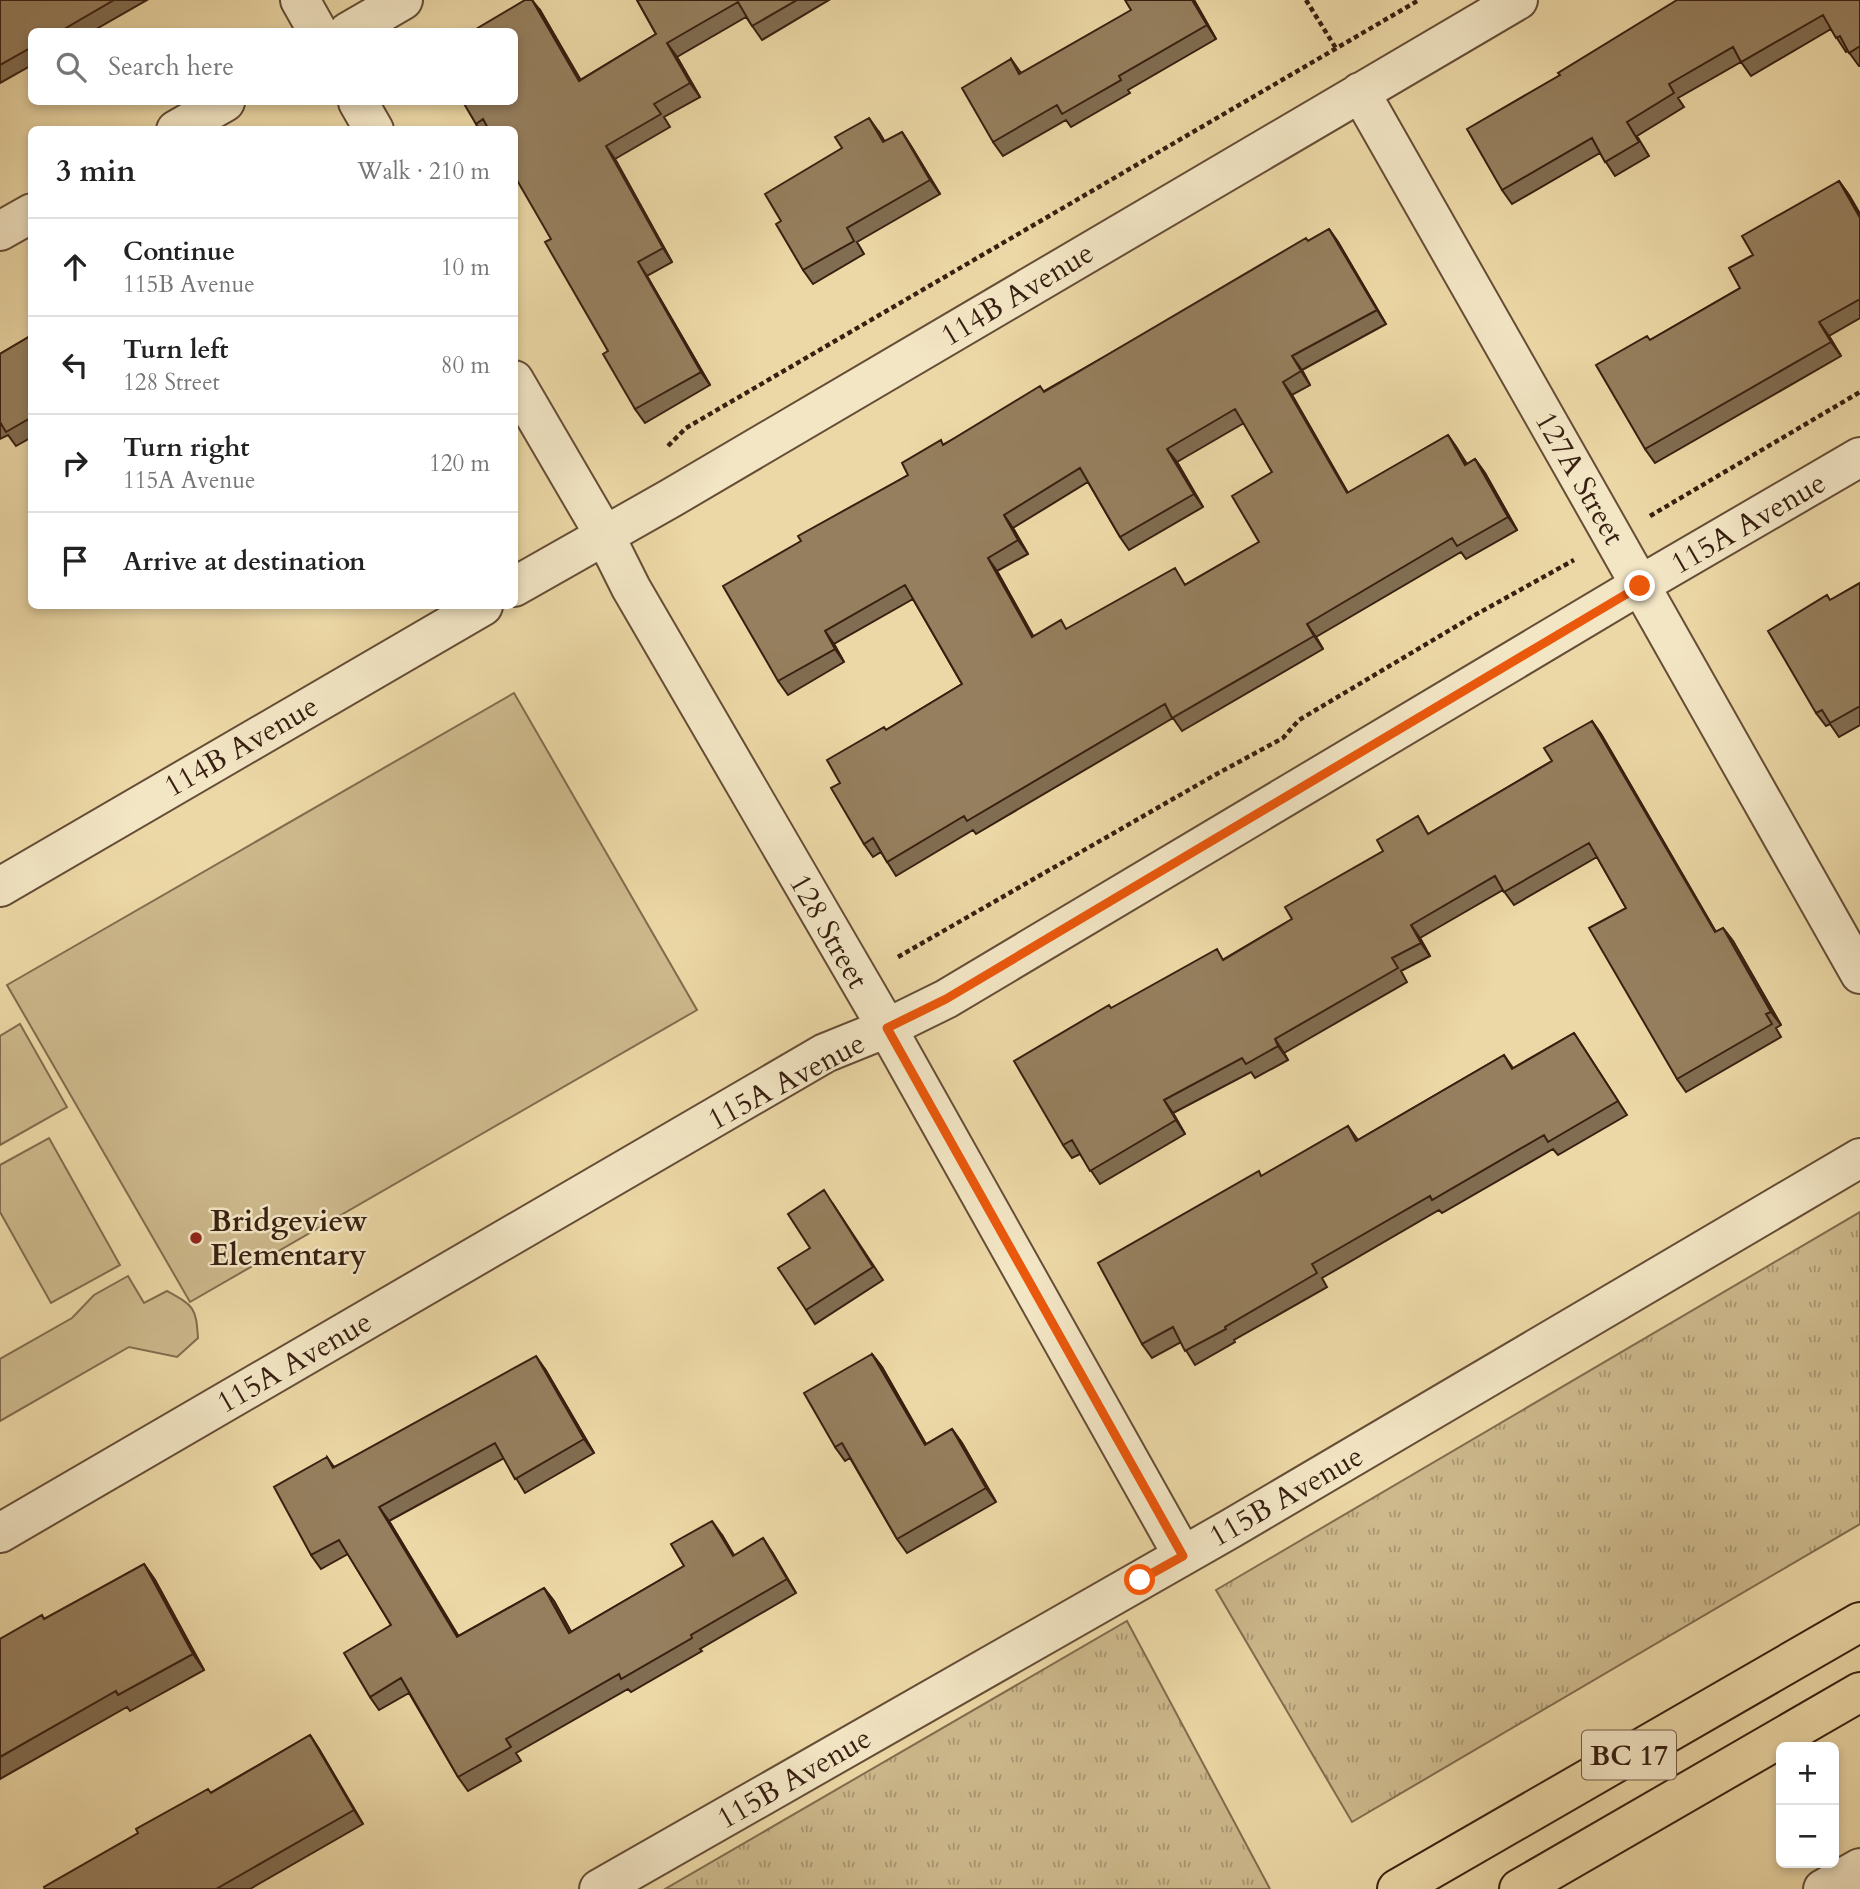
<!DOCTYPE html>
<html lang="en">
<head>
<meta charset="utf-8">
<style>
  body { margin:0; font-family:Cardo,serif; background:#f6f6f6; color:#222 }
  .controls { position:absolute; right:21px; bottom:21px; display:grid; overflow:hidden; border-radius:10px; box-shadow:0 4px 10px #0003 }
  .controls button { width:63px; height:63px; display:grid; place-items:center; padding:0; border:0; border-bottom:2px solid #e0e0e0; background:#fff; color:#222; font:35px sans-serif }
  .stop { position:absolute; width:21px; height:21px; margin:-16px; border:5px solid #ea580c; border-radius:50%; background:#fff }
  .stop.end { background:#ea580c; border-color:#fff; box-shadow:0 2px 7px #0008 }
  .list { margin:0; padding:0; list-style:none }
  h2 { display:flex; justify-content:space-between; align-items:center; height:91px; margin:0; padding:0 28px; font-size:30px }
  h2 small { font-size:23px; font-weight:400; color:#767676 }
  .list li { display:grid; grid-template-columns:46px 1fr auto; gap:21px; align-items:center; box-sizing:border-box; height:98px; padding:0 28px; border-top:2px solid #e0e0e0 }
  .list b { display:block; font-size:26px; white-space:nowrap }
  .list p { margin:0; font-size:23px; white-space:nowrap; color:#767676 }
  .list em { font-size:23px; font-style:normal; color:#767676 }
  .icon { flex:none; width:38px; height:38px; fill:none; stroke:currentColor; stroke-width:2; stroke-linecap:round; stroke-linejoin:round }
  .map { position:relative; flex:none; width:1860px; height:1889px; overflow:hidden }
  .search { position:absolute; background:#fff; box-shadow:0 4px 10px #0003; left:28px; top:28px; width:490px; height:77px; display:flex; align-items:center; gap:18px; box-sizing:border-box; padding:0 24px; border-radius:10px; color:#767676; font-size:26px }
  .panel { position:absolute; background:#fff; box-shadow:0 4px 10px #0003; left:28px; top:126px; width:490px; height:483px; border-radius:10px }
  .map>svg:first-child { display:block }
  .grass { fill:url(#grass-tufts); stroke:#826c4e; stroke-width:2 }
  .park { fill:#cdb98c; stroke:#826c4e; stroke-width:2 }
  .lines { fill:none; stroke-linecap:round; stroke-linejoin:round }
  .minor-casing { stroke:#654d36; stroke-width:42 }
  .tertiary-casing { stroke:#654d36; stroke-width:42 }
  .motorway-casing { stroke:#381f10; stroke-width:42 }
  .path { stroke:#381f10; stroke-width:4.5; stroke-dasharray:5 3.5; stroke-linecap:butt }
  .minor { stroke:#f3e6c5; stroke-width:38 }
  .tertiary { stroke:#f3e6c5; stroke-width:38 }
  .motorway { stroke:#ecd8a6; stroke-width:38 }
  .wall { fill:#816d51; stroke:#381f10; stroke-width:2; fill-rule:evenodd }
  .shaded-wall { fill:#695942; stroke:#381f10; stroke-width:2 }
  .building { fill:#967f5e; stroke:#381f10; stroke-width:2; fill-rule:evenodd }
  .route { stroke:#ea580c; stroke-width:9 }
  .poi-dot { fill:#8f2418; stroke:#f3e6c5; stroke-width:2.5 }
  .labels { text-anchor:middle; stroke-width:5; stroke-linejoin:round; paint-order:stroke }
  .shield { fill:#f3e6c5; stroke:#705b46; stroke-width:2 }
  .shield-label { font-size:28px; font-weight:bold; fill:#381f10 }
  .street-label { font-size:30px; fill:#381f10; stroke:#f3e6c5 }
  .poi-label { font-size:30px; font-weight:bold; fill:#381f10; stroke:#f3e6c5; text-anchor:start }
</style>
</head>
<body>
<div class="map">
<svg width="1860" height="1889" viewBox="0 0 1860 1889">
  <defs>
    <pattern id="grass-tufts" width="24" height="20" patternUnits="userSpaceOnUse" patternTransform="scale(1.75)"><rect width="24" height="20" fill="#cdb98c"/><path d="M3 7l-1-3M5 7V3M7 7l1-3M15 17l-1-3M17 17v-4M19 17l1-3" fill="none" stroke="#a79671"/></pattern>
  </defs>
  <rect width="100%" height="100%" fill="#ecd8a6"/>
  <filter id="stains"><feTurbulence type="fractalNoise" baseFrequency=".00286" numOctaves="4"/><feColorMatrix values="0 0 0 0 .2 0 0 0 0 .09 0 0 0 0 .02 0 0 0 .5 -.17"/></filter>
  <radialGradient id="worn" r=".72"><stop offset=".6" stop-color="#630" stop-opacity="0"/><stop offset="1" stop-color="#630" stop-opacity=".3"/></radialGradient>
  <path class="grass" d="M 1860,1212 L 1860,1524 L 1352,1822 L 1216,1590 Z
    M 1127,1621 L 1270,1889 L 665,1889 Z"/>
  <path class="park" d="M 514,693 L 697,1010 L 190,1302 L 7,985 Z
    M 20,1024 L 67,1107 L 0,1145 L 0,1036 Z
    M 49,1138 L 120,1265 L 51,1303 L 0,1212 L 0,1165 Z
    M 128,1276 L 144,1303 L 167,1291 C 194,1306 196,1307 198,1338 L 177,1357 L 129,1347 L 0,1421 L 0,1359 L 72,1318 L 94,1295 Z"/>
  <g class="lines">
    <defs>
      <path id="minor" d="M 300,0 L 318,32
        M 348,32 L 403,0
        M 1360,92 C 1529,385 1692,680 1860,974
        M 358,102 L 374,130
        M 176,130 L 225,102
        M 0,231 L 32,213
        M 514,380 L 605,536 L 631,588 L 887,1028 L 1183,1556
        M 514,587 L 671,498 L 1518,0
        M 0,887 L 483,606
        M 0,1533 L 825,1053 L 887,1028 L 946,999 L 1640,585 L 1860,457
        M 599,1889 L 1230,1529 L 1860,1158"/>
      <path id="tertiary" d="M 1823,1889 L 1860,1868"/>
      <path id="motorway" d="M 1397,1889 L 1860,1622
        M 1519,1889 L 1860,1692"/>
    </defs>
    <use href="#minor" class="minor-casing"/>
    <use href="#tertiary" class="tertiary-casing"/>
    <use href="#motorway" class="motorway-casing"/>
    <path class="path" d="M 1306,0 L 1337,50
      M 668,446 L 686,428 L 1419,0
      M 1650,516 L 1860,392
      M 898,957 L 1213,776 L 1283,738 L 1299,720 L 1475,615 L 1574,560"/>
    <use href="#minor" class="minor"/>
    <use href="#tertiary" class="tertiary"/>
    <use href="#motorway" class="motorway"/>
  </g>
  <path class="wall" d="M 0,0 L 147,0 L 91,32 L 32,32 L 32,65 L 0,83 Z
    M 637,0 L 829,0 L 762,40 L 746,17 L 677,57 L 700,97 L 664,117 L 670,127 L 615,159 L 672,262 L 647,276 L 710,385 L 645,423 L 635,409 L 608,351 L 551,239 L 514,130 L 480,130 L 476,124 L 540,10 L 580,80 L 656,34 Z
    M 1194,0 L 1216,39 L 1128,90 L 1130,93 L 1071,127 L 1066,120 L 1003,156 L 993,142 L 1011,59 L 1021,73 Z
    M 1860,0 L 1860,66 L 1859,66 L 1848,51 L 1846,52 L 1831,29 L 1751,76 L 1741,62 L 1678,98 L 1684,107 L 1637,136 L 1649,156 L 1615,176 L 1600,153 L 1512,204 L 1502,190 L 1560,75 L 1677,1 Z
    M 879,132 L 885,142 L 902,132 L 911,146 L 940,194 L 857,242 L 864,254 L 813,284 L 803,270 Z
    M 1839,181 L 1849,195 L 1860,214 L 1860,318 L 1829,336 L 1841,356 L 1655,463 L 1645,449 L 1650,340 L 1740,288 L 1753,255 Z
    M 1329,229 L 1338,242 L 1386,324 L 1302,370 L 1310,385 L 1292,395 L 1348,493 L 1448,435 L 1467,464 L 1475,459 L 1485,473 L 1517,530 L 1466,559 L 1461,552 L 1316,637 L 1323,649 L 1182,731 L 1173,718 L 976,834 L 973,830 L 896,876 L 881,852 L 873,857 L 864,844 L 840,783 L 886,730 L 962,684 L 913,599 L 834,644 L 844,662 L 788,695 L 778,681 L 801,541 L 908,475 L 944,444 L 1044,391 ZM 1244,423 L 1272,472 L 1259,542 L 1186,584 L 1067,629 L 1033,636 L 997,571 L 1028,554 L 1013,528 L 1088,482 L 1120,537 L 1129,550 L 1203,507 L 1177,462 Z
    M 32,335 L 32,437 L 16,446 L 8,435 L 0,439 L 0,354 Z
    M 1860,583 L 1860,725 L 1839,737 L 1830,724 L 1826,726 L 1816,713 L 1831,600 Z
    M 1592,721 L 1601,734 L 1716,932 L 1723,928 L 1733,941 L 1781,1025 L 1776,1028 L 1781,1037 L 1686,1092 L 1677,1079 L 1626,908 L 1597,857 L 1514,905 L 1503,890 L 1420,938 L 1430,956 L 1401,971 L 1407,982 L 1284,1053 L 1288,1060 L 1255,1078 L 1251,1072 L 1173,1113 L 1185,1134 L 1100,1184 L 1080,1154 L 1072,1158 L 1063,1145 L 1224,959 L 1292,919 L 1430,833 L 1552,761 Z
    M 1574,1033 L 1627,1115 L 1558,1155 L 1553,1149 L 1442,1213 L 1439,1210 L 1322,1278 L 1327,1287 L 1234,1340 L 1235,1342 L 1195,1365 L 1181,1342 L 1152,1358 L 1142,1344 L 1348,1126 L 1358,1140 L 1504,1055 L 1513,1068 Z
    M 833,1204 L 883,1280 L 815,1324 L 806,1310 L 810,1248 Z
    M 872,1354 L 882,1367 L 926,1444 L 952,1429 L 962,1443 L 996,1502 L 907,1553 L 897,1539 L 850,1458 L 845,1461 L 835,1447 Z
    M 545,1369 L 594,1453 L 525,1493 L 504,1458 L 389,1521 L 458,1636 L 544,1588 L 554,1601 L 571,1632 L 684,1566 L 722,1535 L 734,1555 L 772,1552 L 796,1593 L 700,1649 L 702,1651 L 631,1692 L 628,1689 L 516,1753 L 521,1761 L 468,1791 L 458,1777 L 409,1693 L 379,1710 L 370,1697 L 391,1625 L 348,1554 L 321,1569 L 311,1555 L 327,1457 L 334,1467 Z
    M 144,1564 L 155,1580 L 204,1670 L 130,1711 L 127,1707 L 0,1779 L 0,1639 L 45,1619 Z
    M 310,1735 L 319,1749 L 363,1824 L 250,1889 L 45,1889 Z"/>
  <path class="shaded-wall" d="M 532,0 L 540,10 L 589,94 L 579,81 Z
    M 1192,0 L 1194,0 L 1216,39 L 1207,25 Z
    M 667,43 L 677,57 L 700,97 L 690,83 Z
    M 869,118 L 879,132 L 893,156 L 883,142 Z
    M 902,132 L 911,146 L 940,194 L 930,180 Z
    M 606,146 L 615,159 L 672,262 L 663,248 Z
    M 1839,181 L 1849,195 L 1860,214 L 1860,217 Z
    M 1329,229 L 1338,242 L 1386,324 L 1377,310 Z
    M 638,262 L 647,276 L 710,385 L 701,372 Z
    M 1819,322 L 1829,336 L 1841,356 L 1831,342 Z
    M 1292,356 L 1302,370 L 1310,385 L 1301,371 Z
    M 1283,382 L 1292,395 L 1356,507 L 1347,493 Z
    M 1448,435 L 1457,448 L 1475,478 L 1465,465 Z
    M 1167,449 L 1177,462 L 1203,507 L 1194,494 Z
    M 1475,459 L 1485,473 L 1517,530 L 1508,517 Z
    M 1004,515 L 1013,528 L 1028,554 L 1018,540 Z
    M 988,558 L 997,571 L 1041,650 L 1032,637 Z
    M 1307,624 L 1316,637 L 1323,649 L 1314,636 Z
    M 825,631 L 834,644 L 844,662 L 835,649 Z
    M 1592,721 L 1601,734 L 1724,946 L 1715,932 Z
    M 1411,925 L 1420,938 L 1430,956 L 1421,943 Z
    M 1723,928 L 1733,941 L 1781,1025 L 1771,1012 Z
    M 1275,1039 L 1284,1053 L 1288,1060 L 1278,1046 Z
    M 1164,1100 L 1173,1113 L 1185,1134 L 1176,1120 Z
    M 872,1354 L 882,1367 L 934,1459 L 925,1445 Z
    M 536,1356 L 545,1369 L 594,1453 L 584,1439 Z
    M 952,1429 L 962,1443 L 996,1502 L 986,1488 Z
    M 379,1507 L 389,1521 L 467,1650 L 457,1637 Z
    M 712,1521 L 722,1535 L 742,1570 L 733,1556 Z
    M 763,1538 L 772,1552 L 796,1593 L 787,1579 Z
    M 144,1564 L 155,1580 L 204,1670 L 193,1654 Z
    M 544,1588 L 554,1601 L 579,1646 L 569,1633 Z
    M 310,1735 L 319,1749 L 363,1824 L 354,1810 Z"/>
  <path class="building" d="M 0,0 L 114,0 L 59,32 L 32,32 L 32,47 L 0,65 Z
    M 525,0 L 532,0 L 579,81 L 656,34 L 637,0 L 797,0 L 752,26 L 738,2 L 667,43 L 690,83 L 654,104 L 661,114 L 606,146 L 663,248 L 638,262 L 701,372 L 635,409 L 603,354 L 608,351 L 545,242 L 551,239 L 514,175 L 514,130 L 489,130 L 483,119 L 476,124 L 463,102 L 514,102 L 514,32 L 471,32 Z
    M 1125,0 L 1192,0 L 1207,25 L 1119,76 L 1121,80 L 1062,114 L 1057,105 L 993,142 L 962,88 L 1011,59 L 1019,74 L 1131,10 Z
    M 1677,0 L 1860,0 L 1860,46 L 1849,53 L 1840,36 L 1836,38 L 1823,15 L 1741,62 L 1733,47 L 1669,84 L 1674,93 L 1627,122 L 1639,142 L 1605,162 L 1592,138 L 1502,190 L 1467,129 L 1560,75 L 1558,73 Z
    M 869,118 L 883,142 L 902,132 L 930,180 L 847,228 L 854,241 L 803,270 L 776,224 L 781,221 L 765,194 L 842,148 L 835,137 Z
    M 1839,181 L 1859,216 L 1860,215 L 1860,299 L 1819,322 L 1831,342 L 1645,449 L 1596,365 L 1647,336 L 1650,340 L 1740,288 L 1729,268 L 1753,255 L 1742,236 Z
    M 1329,229 L 1377,310 L 1292,356 L 1301,371 L 1283,382 L 1347,493 L 1448,435 L 1465,465 L 1475,459 L 1508,517 L 1457,546 L 1452,538 L 1307,624 L 1314,636 L 1172,718 L 1165,704 L 967,821 L 964,816 L 887,862 L 873,838 L 864,844 L 831,788 L 840,783 L 827,760 L 884,727 L 886,730 L 962,684 L 905,585 L 825,631 L 835,649 L 778,681 L 723,586 L 801,541 L 798,536 L 908,475 L 902,463 L 941,440 L 943,445 L 1040,386 L 1044,392 L 1306,238 L 1308,241 ZM 1235,409 L 1272,472 L 1232,496 L 1259,542 L 1185,585 L 1175,568 L 1066,629 L 1061,620 L 1032,637 L 988,558 L 1018,540 L 1004,515 L 1080,468 L 1120,537 L 1194,494 L 1167,449 Z
    M 32,335 L 32,417 L 6,432 L 0,422 L 0,354 Z
    M 1860,583 L 1860,706 L 1830,723 L 1822,710 L 1816,713 L 1768,631 L 1827,595 L 1830,600 Z
    M 1592,721 L 1715,932 L 1723,928 L 1771,1012 L 1766,1014 L 1772,1024 L 1677,1079 L 1589,928 L 1626,908 L 1589,843 L 1504,892 L 1495,876 L 1411,925 L 1421,943 L 1392,958 L 1398,968 L 1275,1039 L 1278,1046 L 1246,1064 L 1242,1058 L 1164,1100 L 1176,1120 L 1090,1171 L 1072,1140 L 1063,1145 L 1014,1061 L 1109,1005 L 1111,1008 L 1217,949 L 1223,960 L 1292,919 L 1285,907 L 1383,851 L 1377,840 L 1418,816 L 1428,834 L 1552,761 L 1544,748 Z
    M 1574,1033 L 1618,1101 L 1548,1142 L 1544,1135 L 1432,1200 L 1430,1196 L 1312,1264 L 1317,1273 L 1225,1327 L 1226,1329 L 1185,1351 L 1173,1327 L 1142,1344 L 1098,1263 L 1259,1171 L 1261,1176 L 1348,1126 L 1356,1141 L 1504,1055 L 1512,1069 Z
    M 824,1190 L 873,1267 L 806,1310 L 778,1268 L 810,1248 L 788,1214 Z
    M 872,1354 L 925,1445 L 952,1429 L 986,1488 L 897,1539 L 842,1443 L 835,1447 L 804,1393 Z
    M 536,1356 L 584,1439 L 515,1479 L 495,1443 L 379,1507 L 457,1637 L 544,1588 L 569,1633 L 684,1566 L 671,1544 L 712,1521 L 733,1556 L 763,1538 L 787,1579 L 691,1635 L 692,1638 L 621,1679 L 619,1674 L 506,1739 L 511,1747 L 458,1777 L 401,1678 L 370,1697 L 344,1653 L 391,1625 L 339,1540 L 311,1555 L 274,1487 L 327,1457 L 333,1468 Z
    M 144,1564 L 193,1654 L 118,1695 L 116,1691 L 0,1757 L 0,1639 L 42,1615 L 44,1619 Z
    M 310,1735 L 354,1810 L 216,1889 L 45,1889 L 44,1887 L 138,1833 L 136,1829 L 208,1789 L 211,1793 Z"/>
  <g class="lines">
    <path class="route" d="M 1140,1580 L 1183,1556 L 887,1028 L 946,999 L 1640,586"/>
  </g>
  <circle class="poi-dot" cx="196" cy="1238" r="7"/>
  <g class="labels">
    <rect class="shield" x="1582" y="1730.5" width="94" height="49" rx="5"/>
    <g class="shield-label">
      <text x="1629" y="1765">BC 17</text>
    </g>
    <g class="street-label">
      <text transform="translate(1017 294) rotate(-31)" y="10">114B Avenue</text>
      <text transform="translate(1580 478) rotate(60)" y="10">127A Street</text>
      <text transform="translate(1748 523) rotate(-30)" y="10">115A Avenue</text>
      <text transform="translate(241 746) rotate(-30)" y="10">114B Avenue</text>
      <text transform="translate(829 931) rotate(60)" y="10">128 Street</text>
      <text transform="translate(786 1081) rotate(-28)" y="10">115A Avenue</text>
      <text transform="translate(294 1362) rotate(-30)" y="10">115A Avenue</text>
      <text transform="translate(1286 1496) rotate(-30)" y="10">115B Avenue</text>
      <text transform="translate(794 1778) rotate(-30)" y="10">115B Avenue</text>
    </g>
    <g class="poi-label">
      <text x="210" y="1231">Bridgeview<tspan x="210" dy="34">Elementary</tspan></text>
    </g>
  </g>
  <rect width="100%" height="100%" filter="url(#stains)"/>
  <rect width="100%" height="100%" fill="url(#worn)"/>
</svg>
<div class="controls">
<button>+</button>
<button>−</button>
</div>
<div class="stop" style="left:1140px;top:1580px"></div>
<div class="stop end" style="left:1640px;top:586px"></div>
<div class="search"><svg class="icon" aria-label="search" viewBox="0 0 24 24"><circle cx="10" cy="10" r="6"/><path d="M15 15l6 6"/></svg>Search here</div>
<section class="panel">
<h2>3 min<small>Walk · 210 m</small></h2>
<ul class="list">
<li><svg class="icon" aria-label="ahead" viewBox="0 0 24 24"><path d="M12 20V5M6 11l6-6 6 6"/></svg><div><b>Continue</b><p>115B Avenue</p></div><em>10 m</em></li>
<li><svg class="icon" aria-label="left" viewBox="0 0 24 24"><path d="M17 20v-9H6M10 6l-5 5 5 5"/></svg><div><b>Turn left</b><p>128 Street</p></div><em>80 m</em></li>
<li><svg class="icon" aria-label="right" viewBox="0 0 24 24"><path d="M7 20v-9h11M14 6l5 5-5 5"/></svg><div><b>Turn right</b><p>115A Avenue</p></div><em>120 m</em></li>
<li><svg class="icon" aria-label="arrive" viewBox="0 0 24 24"><path d="M6 21V4h12l-3 4 3 4H6"/></svg><div><b>Arrive at destination</b></div></li>
</ul>
</section>
</div>
</body>
</html>
